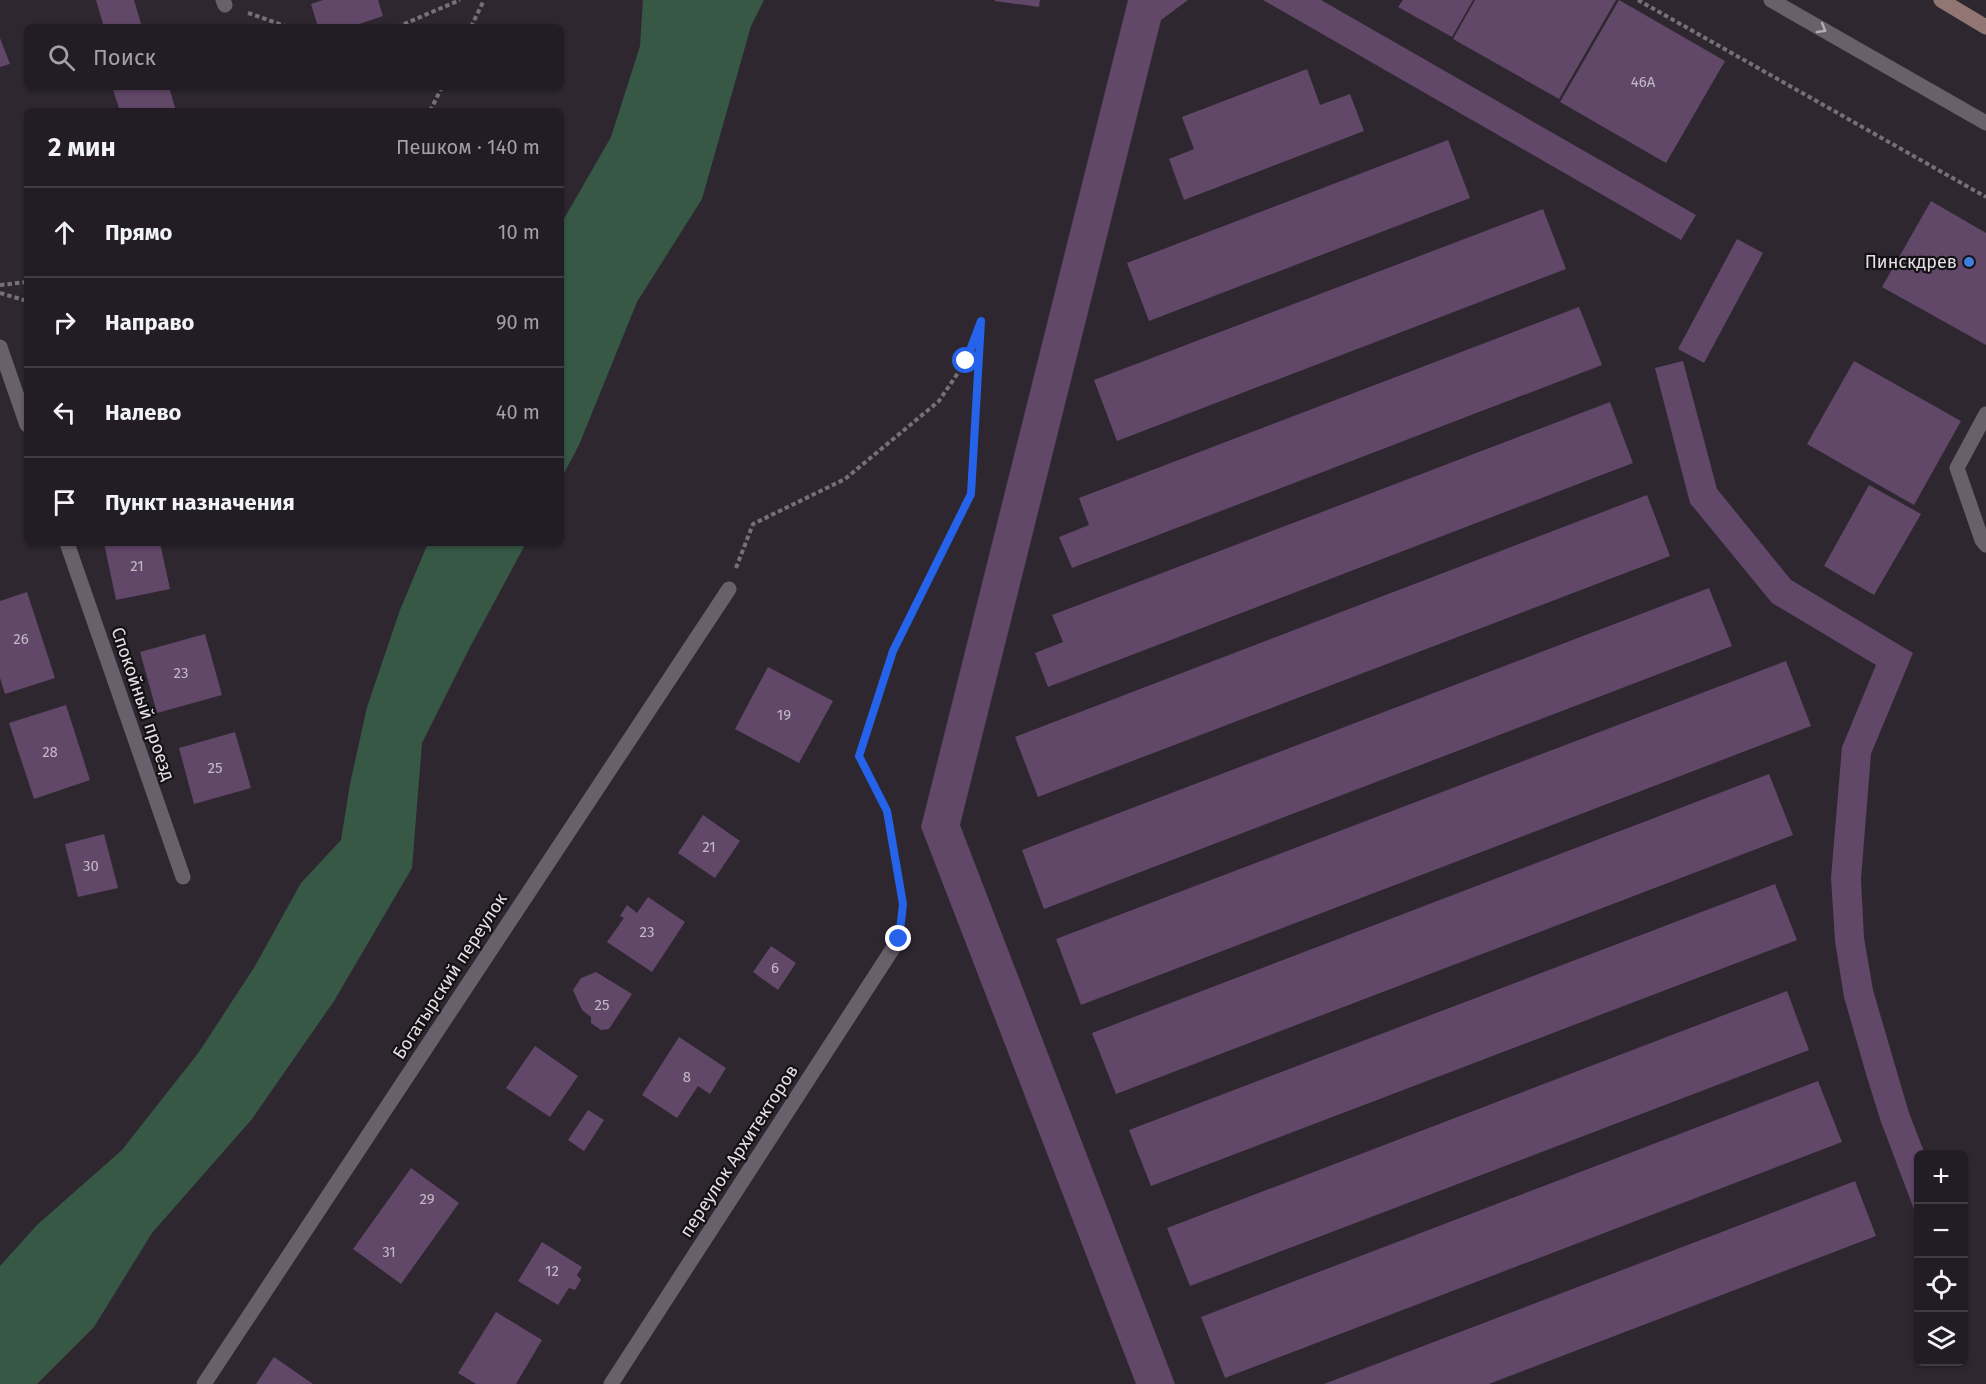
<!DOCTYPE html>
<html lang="ru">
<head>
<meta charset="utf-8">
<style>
  body { margin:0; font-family:"Fira Sans",sans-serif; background:#2e2a31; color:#f1f3f6 }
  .controls { position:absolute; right:18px; bottom:18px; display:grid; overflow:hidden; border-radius:9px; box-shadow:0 2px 4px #0004 }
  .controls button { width:54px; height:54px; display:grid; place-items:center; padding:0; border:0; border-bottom:2px solid #3f3b41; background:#221d24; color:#f1f3f6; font:30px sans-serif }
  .stop { position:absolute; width:18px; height:18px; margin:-14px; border:4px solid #2563eb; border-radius:50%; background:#fff }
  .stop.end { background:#2563eb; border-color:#fff; box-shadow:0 2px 6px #0008 }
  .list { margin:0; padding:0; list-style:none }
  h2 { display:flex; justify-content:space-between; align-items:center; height:78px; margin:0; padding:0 24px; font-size:26px }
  h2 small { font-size:20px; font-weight:400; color:#a2a2a6 }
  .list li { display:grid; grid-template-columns:39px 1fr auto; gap:18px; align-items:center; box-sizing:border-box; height:90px; padding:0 24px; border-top:2px solid #3f3b41 }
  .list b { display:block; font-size:22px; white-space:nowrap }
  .list em { font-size:20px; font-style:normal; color:#a2a2a6 }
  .icon { flex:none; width:33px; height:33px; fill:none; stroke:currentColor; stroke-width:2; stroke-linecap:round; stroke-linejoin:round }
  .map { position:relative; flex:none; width:1986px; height:1384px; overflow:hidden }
  .search { position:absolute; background:#221d24; box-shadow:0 2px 4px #0004; left:24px; top:24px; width:540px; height:66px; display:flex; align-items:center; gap:15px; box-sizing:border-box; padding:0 21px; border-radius:9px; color:#a2a2a6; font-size:22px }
  .panel { position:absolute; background:#221d24; box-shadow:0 2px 4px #0004; left:24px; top:108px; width:540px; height:438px; border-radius:9px }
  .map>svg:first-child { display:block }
  .green { fill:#365845 }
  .building { fill:#614768 }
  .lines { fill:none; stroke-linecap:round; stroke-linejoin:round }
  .path { stroke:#767078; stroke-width:4; stroke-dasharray:4.5 3; stroke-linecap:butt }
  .lane { stroke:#68606b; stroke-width:15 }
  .street { stroke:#68606b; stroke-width:15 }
  .secondary { stroke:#927673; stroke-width:15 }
  .oneway { stroke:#b2acb4 }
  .route { stroke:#2563eb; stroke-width:8 }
  .shop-dot { fill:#3f7fe0; stroke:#141115; stroke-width:2 }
  .labels { text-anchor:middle; stroke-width:4.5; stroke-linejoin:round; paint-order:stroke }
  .number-label { font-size:15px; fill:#c2b9c6 }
  .poi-label { font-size:18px; fill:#e3dfe5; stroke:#141115; text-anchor:end }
  .street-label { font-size:18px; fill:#e3dfe5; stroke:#141115 }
</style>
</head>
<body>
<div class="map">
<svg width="1986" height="1384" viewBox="0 0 1986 1384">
  <rect width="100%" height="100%" fill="#2e2730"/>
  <path class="green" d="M 643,0 L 764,0 L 751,26 L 702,199 L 637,302 L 579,445 L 561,479 L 561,224 L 611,137 L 640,46 Z
    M 428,543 L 526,543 L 469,649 L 422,743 L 412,868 L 334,1001 L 252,1119 L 152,1233 L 94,1327 L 37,1384 L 0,1384 L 0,1266 L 37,1225 L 122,1150 L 199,1052 L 255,966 L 301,883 L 341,840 L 350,784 L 367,707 L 400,610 Z"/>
  <path class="building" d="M 96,0 L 134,0 L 141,24 L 132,27 L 104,27 Z
    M 323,0 L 378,0 L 383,16 L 350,27 L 318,27 L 311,4 Z
    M 995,0 L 1040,0 L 1039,7 L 995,1 Z
    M 1128,0 L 1188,0 L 1161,20 L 960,825 L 1175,1384 L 1136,1384 L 921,827 Z
    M 1263,0 L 1321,0 L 1696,215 L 1681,240 Z
    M 1403,0 L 1473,0 L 1452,37 L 1398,7 Z
    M 1475,0 L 1616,0 L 1559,99 L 1453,39 Z
    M 1619,0 L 1725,61 L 1666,163 L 1560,102 Z
    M 0,38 L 10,64 L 0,67 Z
    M 1307,69 L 1320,105 L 1350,94 L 1364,131 L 1184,200 L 1169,159 L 1194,149 L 1182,117 Z
    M 112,87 L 169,87 L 176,111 L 120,111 Z
    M 1448,140 L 1470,198 L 1149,321 L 1127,263 Z
    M 1931,201 L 1986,233 L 1986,345 L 1882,287 Z
    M 1543,209 L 1566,269 L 1117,441 L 1094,380 Z
    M 1737,239 L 1763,253 L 1704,363 L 1678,349 Z
    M 1579,307 L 1602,365 L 1072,568 L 1059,537 L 1089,525 L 1079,498 Z
    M 1683,361 L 1717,489 L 1791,580 L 1913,653 L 1871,754 L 1861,879 L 1864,938 L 1873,990 L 1909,1113 L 1925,1154 L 1918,1154 L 1918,1220 L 1881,1122 L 1866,1074 L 1844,997 L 1835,941 L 1831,878 L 1842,747 L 1876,665 L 1772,603 L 1690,503 L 1655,368 Z
    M 1854,361 L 1961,421 L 1914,505 L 1807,444 Z
    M 1610,402 L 1633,463 L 1048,687 L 1035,653 L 1063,642 L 1052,615 Z
    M 1869,485 L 1921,514 L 1874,595 L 1824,566 Z
    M 1647,495 L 1670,556 L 1038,797 L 1015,737 Z
    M 104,543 L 160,543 L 170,589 L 116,600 Z
    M 1709,588 L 1732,646 L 1044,909 L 1022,850 Z
    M 27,592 L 55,678 L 5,694 L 0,678 L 0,601 Z
    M 205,634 L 222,695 L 157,713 L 140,652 Z
    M 1786,661 L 1811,726 L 1081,1005 L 1056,939 Z
    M 768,667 L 833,701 L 799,763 L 735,729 Z
    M 66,705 L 90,780 L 34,799 L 9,723 Z
    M 235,732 L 251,788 L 194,804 L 179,748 Z
    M 1769,774 L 1793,835 L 1116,1094 L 1092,1033 Z
    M 703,815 L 740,841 L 715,878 L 678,853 Z
    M 104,834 L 118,888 L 78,897 L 65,844 Z
    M 1775,884 L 1797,940 L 1151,1186 L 1129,1130 Z
    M 648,897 L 685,922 L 652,972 L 607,942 L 624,918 L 620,916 L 627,905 L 637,913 Z
    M 771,946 L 796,963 L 778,990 L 753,972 Z
    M 596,972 L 632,994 L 609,1029 L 601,1030 L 591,1023 L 591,1017 L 582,1010 L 573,990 L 581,978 Z
    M 1787,991 L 1809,1050 L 1190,1286 L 1167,1228 Z
    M 679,1037 L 726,1068 L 710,1094 L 698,1086 L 677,1118 L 642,1095 Z
    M 535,1046 L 578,1076 L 550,1117 L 506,1088 Z
    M 1818,1081 L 1842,1142 L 1225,1378 L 1201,1317 Z
    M 588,1110 L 604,1120 L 584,1151 L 568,1140 Z
    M 411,1168 L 459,1203 L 401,1284 L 353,1249 Z
    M 1855,1181 L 1876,1236 L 1489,1384 L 1324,1384 Z
    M 542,1242 L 582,1267 L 577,1275 L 581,1280 L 575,1290 L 569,1288 L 558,1305 L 518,1281 Z
    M 496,1312 L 542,1340 L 516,1384 L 476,1384 L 458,1373 Z
    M 274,1357 L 313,1384 L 256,1384 Z"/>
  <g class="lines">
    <path class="path" d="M 1638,0 L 1986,197
      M 248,13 L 288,27
      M 397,27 L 460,0
      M 471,27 L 484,0
      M 430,111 L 442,87
      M 0,285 L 27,282
      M 0,293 L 27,301
      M 736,568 L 753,524 L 845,479 L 939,401 L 966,361 L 979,325
      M 902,915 L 903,904 L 887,811 L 859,756 L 893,651 L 971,494 L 981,321"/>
    <path class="lane" d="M 1771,0 L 1986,123
      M 1986,414 L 1957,468 L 1982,540 L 1986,545"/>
    <path class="street" d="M 223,0 L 225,5
      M 0,347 L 27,425
      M 67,543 L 183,877
      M 204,1384 L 729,589
      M 611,1384 L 899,939"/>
    <path class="secondary" d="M 1941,0 L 1986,27"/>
  </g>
  <defs><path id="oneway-chevron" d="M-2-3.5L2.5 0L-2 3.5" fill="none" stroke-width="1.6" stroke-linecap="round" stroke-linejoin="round" transform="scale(1.5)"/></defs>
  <use class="oneway" href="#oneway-chevron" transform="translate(1822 29) rotate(30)"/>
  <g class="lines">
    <path class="route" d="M 899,939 L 903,904 L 887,811 L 859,756 L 893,651 L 971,494 L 981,321 L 966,361"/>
  </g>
  <circle class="shop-dot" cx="1969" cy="262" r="6"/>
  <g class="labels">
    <g class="number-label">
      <text x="1643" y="87">46А</text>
      <text x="137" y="571">21</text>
      <text x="21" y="644">26</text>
      <text x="181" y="678">23</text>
      <text x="784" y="720">19</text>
      <text x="50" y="757">28</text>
      <text x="215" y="773">25</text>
      <text x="709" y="852">21</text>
      <text x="91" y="871">30</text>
      <text x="647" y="937">23</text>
      <text x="775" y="973">6</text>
      <text x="602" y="1010">25</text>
      <text x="687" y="1082">8</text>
      <text x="427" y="1204">29</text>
      <text x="389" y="1257">31</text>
      <text x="552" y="1276">12</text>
    </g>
    <g class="poi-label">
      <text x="1957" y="268">Пинскдрев</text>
    </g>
    <g class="street-label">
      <text transform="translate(143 704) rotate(71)" y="6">Спокойный проезд</text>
      <text transform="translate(450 976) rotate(-57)" y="6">Богатырский переулок</text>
      <text transform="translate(739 1151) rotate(-57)" y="6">переулок Архитекторов</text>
    </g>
  </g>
</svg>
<div class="controls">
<button>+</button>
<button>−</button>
<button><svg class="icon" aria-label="locate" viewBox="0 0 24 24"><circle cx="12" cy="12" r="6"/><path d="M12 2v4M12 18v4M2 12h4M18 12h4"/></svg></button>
<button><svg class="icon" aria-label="layers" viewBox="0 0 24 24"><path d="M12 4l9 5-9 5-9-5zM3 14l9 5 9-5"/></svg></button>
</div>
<div class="stop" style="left:966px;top:361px"></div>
<div class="stop end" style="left:899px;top:939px"></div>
<div class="search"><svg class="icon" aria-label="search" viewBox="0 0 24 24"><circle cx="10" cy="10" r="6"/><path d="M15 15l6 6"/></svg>Поиск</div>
<section class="panel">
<h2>2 мин<small>Пешком · 140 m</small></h2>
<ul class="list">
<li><svg class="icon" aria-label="ahead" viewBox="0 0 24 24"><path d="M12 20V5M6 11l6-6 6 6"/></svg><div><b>Прямо</b></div><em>10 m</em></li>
<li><svg class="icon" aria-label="right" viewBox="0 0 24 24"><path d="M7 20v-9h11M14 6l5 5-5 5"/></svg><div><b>Направо</b></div><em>90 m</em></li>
<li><svg class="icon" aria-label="left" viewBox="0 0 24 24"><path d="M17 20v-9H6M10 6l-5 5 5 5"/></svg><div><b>Налево</b></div><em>40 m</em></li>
<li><svg class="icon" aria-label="arrive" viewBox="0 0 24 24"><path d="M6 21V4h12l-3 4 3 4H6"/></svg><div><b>Пункт назначения</b></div></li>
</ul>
</section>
</div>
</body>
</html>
